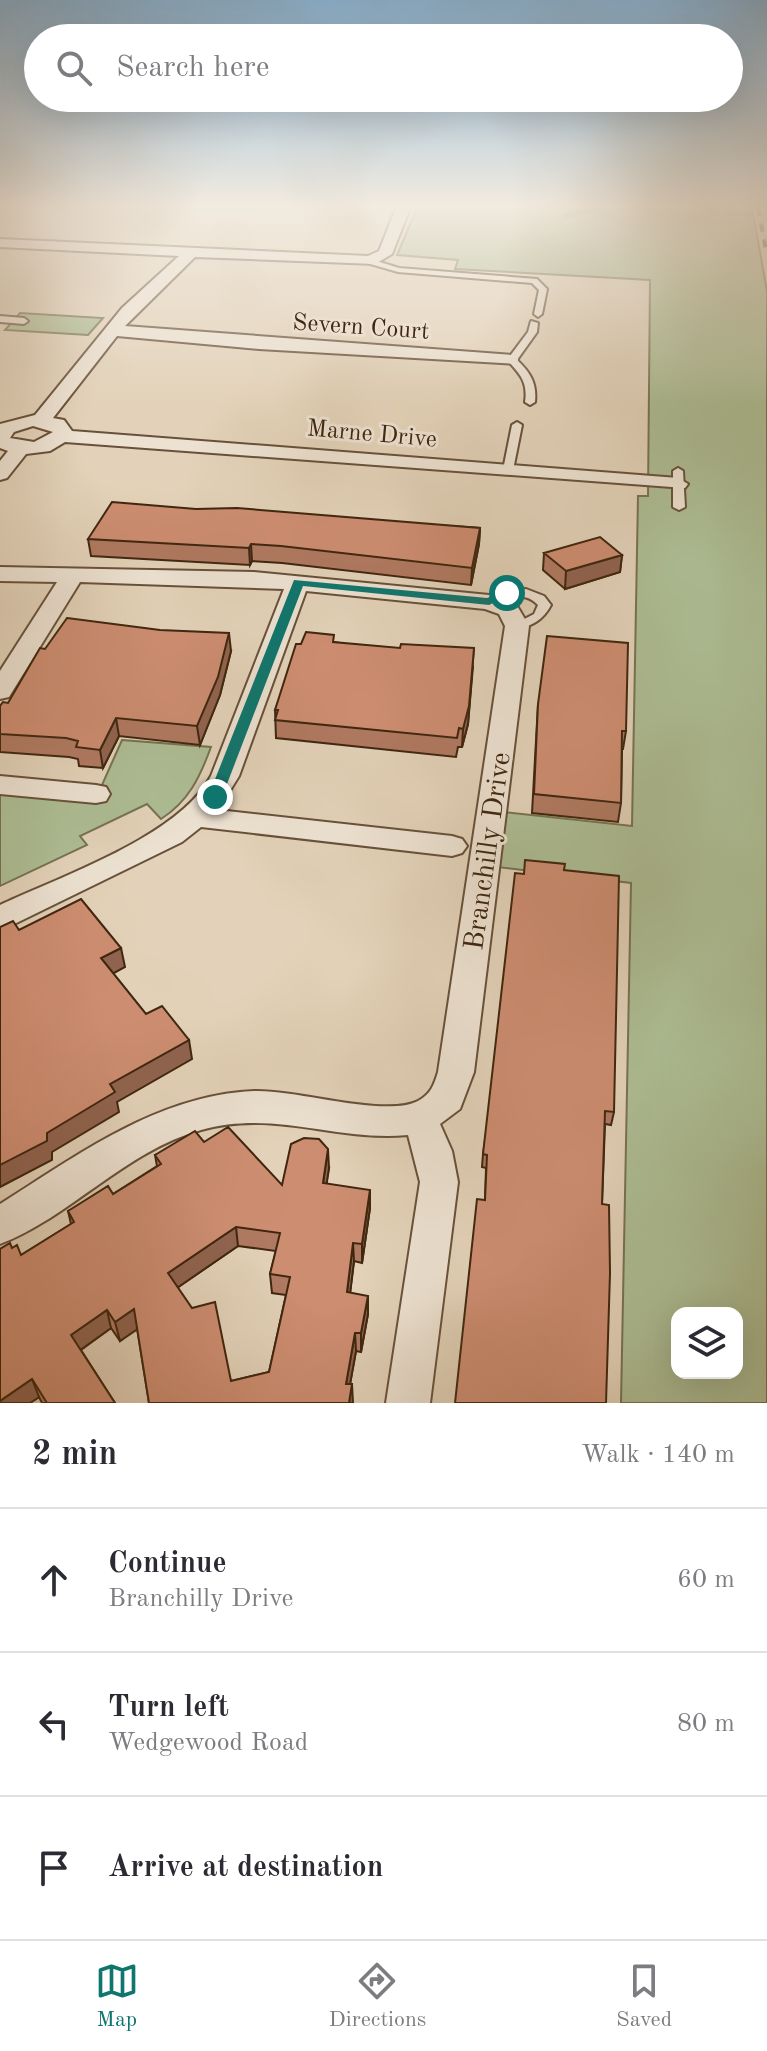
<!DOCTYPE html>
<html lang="en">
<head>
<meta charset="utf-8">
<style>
  body { margin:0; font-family:"Old Standard TT",serif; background:#f7f7f7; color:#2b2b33 }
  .controls { position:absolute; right:24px; bottom:24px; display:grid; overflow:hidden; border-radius:16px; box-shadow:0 8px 32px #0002 }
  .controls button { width:72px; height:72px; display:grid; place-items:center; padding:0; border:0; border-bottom:2px solid #e1e1e2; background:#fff; color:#2b2b33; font:40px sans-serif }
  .stop { position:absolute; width:24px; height:24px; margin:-18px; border:6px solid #0f766e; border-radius:50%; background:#fff }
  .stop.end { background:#0f766e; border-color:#fff; box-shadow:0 2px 8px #0008 }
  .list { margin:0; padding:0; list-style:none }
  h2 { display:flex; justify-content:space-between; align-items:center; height:104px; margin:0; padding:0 32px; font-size:34px }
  h2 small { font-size:26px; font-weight:400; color:#7c7c81 }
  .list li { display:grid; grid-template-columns:52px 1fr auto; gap:24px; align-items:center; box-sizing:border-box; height:144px; padding:0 32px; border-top:2px solid #e1e1e2 }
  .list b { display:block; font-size:30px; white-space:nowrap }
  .list p { margin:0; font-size:26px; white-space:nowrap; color:#7c7c81 }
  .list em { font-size:26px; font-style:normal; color:#7c7c81 }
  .icon { flex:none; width:44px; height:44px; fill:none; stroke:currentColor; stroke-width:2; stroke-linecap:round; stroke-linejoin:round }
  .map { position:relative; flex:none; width:767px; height:1403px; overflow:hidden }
  .search { position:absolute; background:#fff; box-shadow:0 8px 32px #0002; left:24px; right:24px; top:24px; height:88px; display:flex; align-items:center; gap:20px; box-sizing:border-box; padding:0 28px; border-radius:44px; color:#7c7c81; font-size:30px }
  .sheet { height:536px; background:#fff }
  nav { display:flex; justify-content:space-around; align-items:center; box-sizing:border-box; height:112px; border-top:2px solid #e1e1e2; background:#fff; font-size:22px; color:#7c7c81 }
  nav a { display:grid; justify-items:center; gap:4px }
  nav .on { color:#0f766e }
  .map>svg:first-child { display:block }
  .green { fill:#adbd94; stroke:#767252; stroke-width:2; fill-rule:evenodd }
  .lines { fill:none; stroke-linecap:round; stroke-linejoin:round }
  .stream { stroke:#767b76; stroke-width:5 }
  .service-casing { stroke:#68513a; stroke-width:4 }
  .minor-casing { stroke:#68513a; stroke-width:4 }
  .service { fill:#ede2d2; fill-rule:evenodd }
  .minor { fill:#ede2d2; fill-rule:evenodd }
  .rail { stroke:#3f260f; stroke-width:4; stroke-dasharray:8 8; stroke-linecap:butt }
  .wall { fill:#b07961; stroke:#3f260f; stroke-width:2; fill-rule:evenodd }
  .shaded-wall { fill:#90634f; stroke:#3f260f; stroke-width:2 }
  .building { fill:#cd8d71; stroke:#3f260f; stroke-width:2; fill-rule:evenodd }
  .route { fill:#0f766e }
  .labels { text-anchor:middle; stroke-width:6; stroke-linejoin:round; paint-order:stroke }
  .far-street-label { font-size:24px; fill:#3f260f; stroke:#ede2d2 }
  .street-label { font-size:28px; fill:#3f260f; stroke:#ede2d2 }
</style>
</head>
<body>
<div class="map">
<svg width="767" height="1403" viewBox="0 0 767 1403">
  <rect width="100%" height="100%" fill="#e3d2b9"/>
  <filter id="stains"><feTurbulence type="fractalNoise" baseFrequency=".0025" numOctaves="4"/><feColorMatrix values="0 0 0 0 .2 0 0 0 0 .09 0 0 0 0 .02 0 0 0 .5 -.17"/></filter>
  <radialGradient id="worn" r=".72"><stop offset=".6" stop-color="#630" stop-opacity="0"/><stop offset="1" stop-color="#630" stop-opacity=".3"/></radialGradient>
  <path class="green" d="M 417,208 L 752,208 L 767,291 L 767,1403 L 621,1403 L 631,883 L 497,867 L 504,812 L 632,826 L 638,496 L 648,496 L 650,280 L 455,269 L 458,260 L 397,255 ZM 677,1313 L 737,1313 L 737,1373 L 677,1373 Z
    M 20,313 L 103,318 L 88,335 L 5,330 Z
    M 122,740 L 211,747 C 200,777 189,801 161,819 L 147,804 L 80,836 L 87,845 L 0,886 L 0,794 L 94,803 Z"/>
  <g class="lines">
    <path class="stream" d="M 709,212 L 717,213
      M 728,213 L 750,214
      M 565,216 L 597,208"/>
    <defs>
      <path id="service" d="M 370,259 L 399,268 L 537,279 L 547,289 L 542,314 L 538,317 L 534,314 L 539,290 L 532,283 L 398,272 L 367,263 L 367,259 Z
        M 0,316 L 24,318 L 28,321 L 24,324 L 0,322 Z
        M 531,321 L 538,323 L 537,332 L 517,360 C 530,372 537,383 535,402 L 530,405 L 525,402 C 528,382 520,374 507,360 L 528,332 Z
        M 517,422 L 522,425 L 513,470 L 508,473 L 503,470 L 512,425 Z
        M 678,468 L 683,471 L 685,507 L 679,510 L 673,507 L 673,471 Z
        M 526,589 L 544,596 L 551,605 C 543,620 533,625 517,630 L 511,626 L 534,614 L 538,605 C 523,589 507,600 489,606 L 483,602 L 499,593 Z"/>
      <path id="minor" d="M 396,208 L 410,208 L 392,254 L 375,264 L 195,257 L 125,326 L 512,355 L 518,356 L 518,364 L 259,349 L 117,336 L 53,418 L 64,420 L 72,431 L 678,478 L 688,484 L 685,488 L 65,442 L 50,451 L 26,454 L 7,478 L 0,480 L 0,461 L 8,451 L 0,448 L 0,424 L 35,415 L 122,308 L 179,256 L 0,247 L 0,239 L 368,256 L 379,251 ZM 33,426 L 53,432 L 34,442 L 10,438 L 14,432 Z
        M 0,567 L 254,572 L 489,595 L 516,604 L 529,626 L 474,1072 L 460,1109 L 440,1124 L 452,1151 L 458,1182 L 430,1403 L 386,1403 L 420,1182 L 408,1135 C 337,1142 274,1109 201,1130 C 125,1151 69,1218 0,1244 L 0,1204 C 78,1155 158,1095 254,1091 C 296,1089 385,1118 418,1101 C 431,1094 434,1085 438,1072 L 505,626 L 499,614 L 485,609 L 306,591 L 239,776 L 218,810 L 452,836 L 462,839 L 467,846 L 462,853 L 452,856 L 201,827 L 182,842 L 0,931 L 0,905 C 62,876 179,836 211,776 L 284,589 L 80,582 L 9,697 L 0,699 L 0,671 L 57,582 L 0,581 Z
        M 0,776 L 96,785 L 106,787 L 110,794 L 106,801 L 96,803 L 0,794 Z"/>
    </defs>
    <use href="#service" class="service-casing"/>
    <use href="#minor" class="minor-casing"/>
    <use href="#service" class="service"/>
    <use href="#minor" class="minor"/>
    <path class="rail" d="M 758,208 L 767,255"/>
  </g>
  <path class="wall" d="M 196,509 L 480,528 L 479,544 L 471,585 L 282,563 L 252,561 L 250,565 L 91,556 L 88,539 Z
    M 544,553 L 622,555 L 620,572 L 565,589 L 543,570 Z
    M 334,642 L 473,666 L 468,724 L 462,747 L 458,747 L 456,757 L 276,738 L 275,710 L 301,644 Z
    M 231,651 L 220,695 L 200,745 L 119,736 L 103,768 L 79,766 L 78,759 L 69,757 L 0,752 L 0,706 L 8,703 Z
    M 538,704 L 626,731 L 623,749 L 622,749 L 621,803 L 618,822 L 532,813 Z
    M 564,870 L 614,1112 L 611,1125 L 605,1124 L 602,1204 L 485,1200 L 486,1168 L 482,1167 L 483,1154 L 524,874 Z
    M 204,1142 L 282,1185 L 329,1168 L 326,1184 L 370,1208 L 362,1263 L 354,1261 L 350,1293 L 368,1314 L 361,1352 L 356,1351 L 350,1384 L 149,1403 L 137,1328 L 120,1341 L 111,1328 L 81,1350 L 115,1403 L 42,1403 L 39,1397 L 30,1403 L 12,1248 L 21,1255 L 71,1224 L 68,1211 L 113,1194 L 157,1166 L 155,1155 ZM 238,1246 L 276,1251 L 270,1274 L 272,1293 L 286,1295 L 269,1372 L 231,1381 L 177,1288 Z"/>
  <path class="shaded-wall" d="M 480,528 L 479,544 L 471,585 L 472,568 Z
    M 251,544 L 252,561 L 250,565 L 249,548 Z
    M 622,555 L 620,572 L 565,589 L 566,571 Z
    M 229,633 L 231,651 L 220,695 L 200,745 L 197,726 Z
    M 474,648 L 468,724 L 462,747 L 463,729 Z
    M 116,718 L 119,736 L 103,768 L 100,750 Z
    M 121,948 L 125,967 L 105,978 L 101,958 Z
    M 189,1040 L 192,1059 L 117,1102 L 119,1112 L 52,1152 L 52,1160 L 0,1187 L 0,1165 L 47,1133 L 110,1084 Z
    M 328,1149 L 329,1168 L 324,1202 L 323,1183 Z
    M 370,1190 L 370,1208 L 362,1263 L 362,1244 Z
    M 236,1227 L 238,1246 L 171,1292 L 168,1273 Z
    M 353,1243 L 354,1261 L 348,1311 L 347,1292 Z
    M 368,1296 L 368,1314 L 361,1352 L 361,1333 Z
    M 134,1309 L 139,1328 L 120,1341 L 115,1322 Z
    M 107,1310 L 111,1328 L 76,1353 L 71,1335 Z
    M 355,1333 L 356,1351 L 347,1401 L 346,1384 Z
    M 32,1379 L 39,1397 L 30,1403 L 0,1403 L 0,1401 Z
    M 352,1384 L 353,1403 L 349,1403 Z"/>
  <path class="building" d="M 112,502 L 196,509 L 237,508 L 480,528 L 472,568 L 281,546 L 251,544 L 249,548 L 88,539 Z
    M 600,537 L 622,555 L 566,571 L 544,553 Z
    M 67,618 L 160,630 L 229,633 L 218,677 L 197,726 L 116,718 L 100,750 L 76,747 L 78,741 L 66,738 L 0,734 L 0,706 L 3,702 L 8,703 L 40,648 L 45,649 Z
    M 306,632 L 334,635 L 333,642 L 400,648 L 401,644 L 474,648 L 469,706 L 463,729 L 459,728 L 457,738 L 275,720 L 278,710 L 275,710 L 296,644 L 301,644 Z
    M 547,636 L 628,643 L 626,731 L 622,731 L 621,803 L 534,794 L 538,704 Z
    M 525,860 L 565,864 L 564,870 L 619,876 L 614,1112 L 605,1111 L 602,1204 L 609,1205 L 610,1273 L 606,1403 L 455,1403 L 477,1199 L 485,1200 L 487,1155 L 483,1154 L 515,873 L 524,874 Z
    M 81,899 L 121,948 L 101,958 L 146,1014 L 162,1006 L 189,1040 L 110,1084 L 115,1092 L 47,1133 L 47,1141 L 0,1165 L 0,927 L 13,921 L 19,930 Z
    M 228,1127 L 282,1185 L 291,1144 L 304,1138 L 319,1139 L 328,1149 L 323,1183 L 370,1190 L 362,1244 L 353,1243 L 347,1292 L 368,1296 L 361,1333 L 355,1333 L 346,1384 L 352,1384 L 349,1403 L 149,1403 L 134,1309 L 115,1322 L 107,1310 L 71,1335 L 115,1403 L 47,1403 L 32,1379 L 0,1401 L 0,1249 L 10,1243 L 12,1248 L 17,1245 L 21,1255 L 74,1222 L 68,1211 L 108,1186 L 113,1194 L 161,1164 L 155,1155 L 195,1131 L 204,1142 ZM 236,1227 L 280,1233 L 270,1274 L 290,1277 L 269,1372 L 231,1381 L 215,1302 L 192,1308 L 168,1273 Z"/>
  <linearGradient id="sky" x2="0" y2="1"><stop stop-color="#89b4d6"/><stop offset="0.51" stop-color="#f2ebe0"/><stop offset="1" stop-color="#f2ebe0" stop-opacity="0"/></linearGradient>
  <rect width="767" height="404" fill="url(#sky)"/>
  <path class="route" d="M 294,580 L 487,598 L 507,590 L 513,593 L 489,605 L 303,586 L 222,797 L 210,800 L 208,797 Z"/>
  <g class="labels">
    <g class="far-street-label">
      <text transform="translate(361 326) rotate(4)" y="8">Severn Court</text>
      <text transform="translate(372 433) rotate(5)" y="8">Marne Drive</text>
    </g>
    <g class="street-label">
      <text transform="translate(486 851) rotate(-82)" y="10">Branchilly Drive</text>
    </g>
  </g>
  <rect width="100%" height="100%" filter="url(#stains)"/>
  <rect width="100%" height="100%" fill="url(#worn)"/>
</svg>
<div class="controls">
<button><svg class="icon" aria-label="layers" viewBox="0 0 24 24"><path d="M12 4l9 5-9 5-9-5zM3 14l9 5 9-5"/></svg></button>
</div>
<div class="stop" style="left:507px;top:593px"></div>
<div class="stop end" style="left:215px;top:797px"></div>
<div class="search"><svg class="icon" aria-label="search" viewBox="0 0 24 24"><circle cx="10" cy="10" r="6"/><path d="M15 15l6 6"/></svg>Search here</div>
</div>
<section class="sheet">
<h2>2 min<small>Walk · 140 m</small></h2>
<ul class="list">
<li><svg class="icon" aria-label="ahead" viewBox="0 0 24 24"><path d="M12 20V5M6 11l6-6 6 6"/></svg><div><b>Continue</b><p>Branchilly Drive</p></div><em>60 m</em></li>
<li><svg class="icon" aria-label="left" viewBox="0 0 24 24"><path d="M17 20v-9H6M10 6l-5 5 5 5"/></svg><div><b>Turn left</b><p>Wedgewood Road</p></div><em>80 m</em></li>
<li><svg class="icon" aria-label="arrive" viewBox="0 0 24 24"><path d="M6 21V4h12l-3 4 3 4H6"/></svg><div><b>Arrive at destination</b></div></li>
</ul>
</section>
<nav>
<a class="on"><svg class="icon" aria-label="map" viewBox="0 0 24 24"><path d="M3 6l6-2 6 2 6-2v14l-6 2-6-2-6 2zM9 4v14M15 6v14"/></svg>Map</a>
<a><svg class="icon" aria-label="directions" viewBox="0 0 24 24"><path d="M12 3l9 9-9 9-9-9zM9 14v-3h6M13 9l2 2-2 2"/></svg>Directions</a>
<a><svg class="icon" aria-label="saved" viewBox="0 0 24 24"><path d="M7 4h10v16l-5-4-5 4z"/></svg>Saved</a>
</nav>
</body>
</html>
